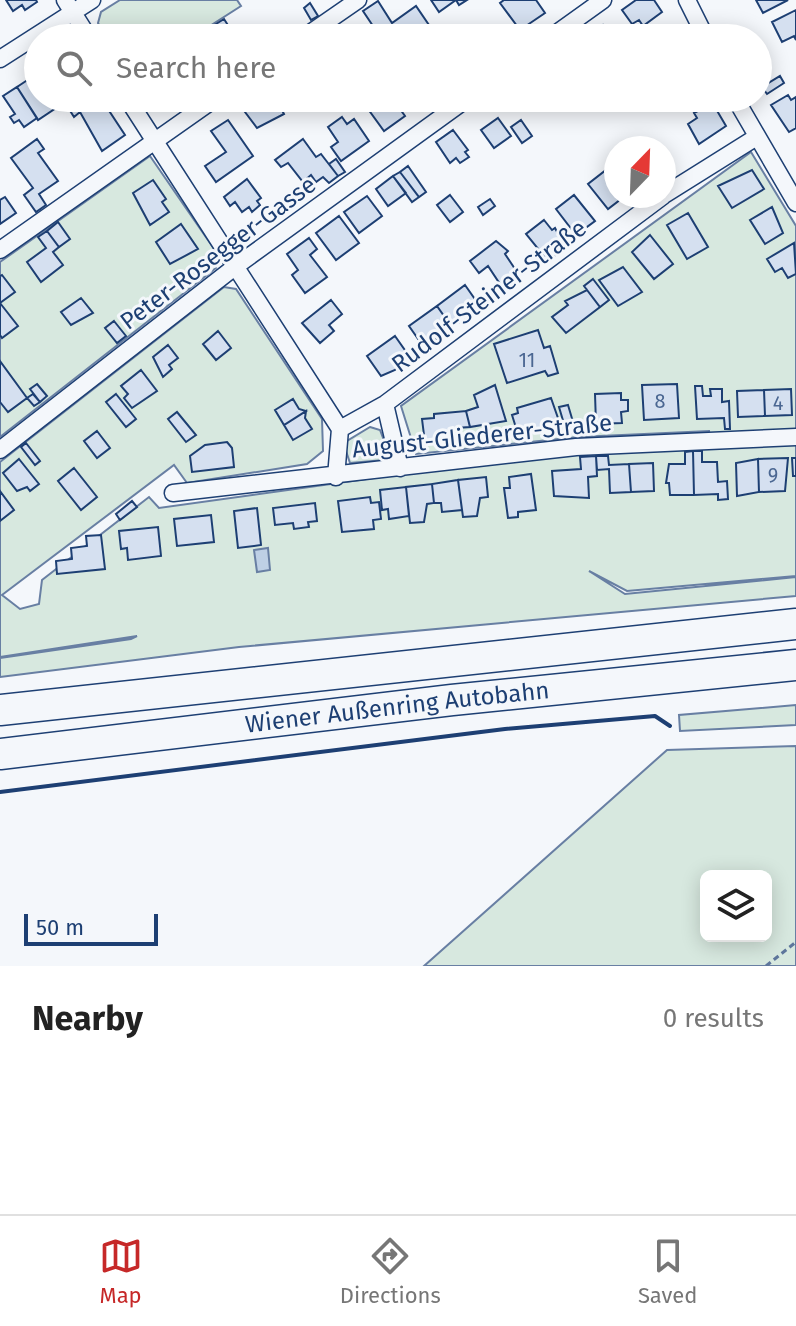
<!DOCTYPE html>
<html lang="en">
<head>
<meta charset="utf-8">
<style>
  body { margin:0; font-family:"Fira Sans",sans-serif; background:#f2f2f2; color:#222 }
  .controls { position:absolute; right:24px; bottom:24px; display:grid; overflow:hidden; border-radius:12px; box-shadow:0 4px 20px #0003 }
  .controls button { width:72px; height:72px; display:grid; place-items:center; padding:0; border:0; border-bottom:2px solid #e0e0e0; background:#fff; color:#222; font:40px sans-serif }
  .compass { position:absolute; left:604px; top:136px; width:72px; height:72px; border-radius:50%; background:#fff; box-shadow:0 4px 20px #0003; rotate:23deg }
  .scale { position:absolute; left:24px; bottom:20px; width:134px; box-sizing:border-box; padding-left:8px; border:4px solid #1d3f73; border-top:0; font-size:22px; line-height:28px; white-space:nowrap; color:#1d3f73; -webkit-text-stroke:6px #f4f7fb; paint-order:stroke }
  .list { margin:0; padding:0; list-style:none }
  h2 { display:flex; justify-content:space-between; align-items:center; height:104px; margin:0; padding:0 32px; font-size:34px }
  h2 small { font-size:26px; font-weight:400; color:#767676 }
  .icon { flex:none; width:44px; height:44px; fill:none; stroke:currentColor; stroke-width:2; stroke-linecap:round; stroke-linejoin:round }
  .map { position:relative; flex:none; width:796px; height:966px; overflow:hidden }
  .search { position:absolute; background:#fff; box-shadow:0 4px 20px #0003; left:24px; right:24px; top:24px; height:88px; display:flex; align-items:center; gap:20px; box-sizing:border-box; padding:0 28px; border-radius:44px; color:#767676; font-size:30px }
  .sheet { height:248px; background:#fff }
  nav { display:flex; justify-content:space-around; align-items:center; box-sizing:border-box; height:112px; border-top:2px solid #e0e0e0; background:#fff; font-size:22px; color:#767676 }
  nav a { display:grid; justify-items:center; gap:4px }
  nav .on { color:#c62828 }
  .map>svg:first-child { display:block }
  .green { fill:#d7e8df; stroke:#687fa3; stroke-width:2; fill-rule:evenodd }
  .water { fill:#bed0e5; stroke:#687fa3; stroke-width:2 }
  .building { fill:#d5e0f0; stroke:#1d3f73; stroke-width:2 }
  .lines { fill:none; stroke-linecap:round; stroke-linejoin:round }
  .minor-casing { stroke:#1d3f73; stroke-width:19 }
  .motorway-casing { stroke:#1d3f73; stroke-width:33 }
  .path { stroke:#5e769c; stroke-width:3; stroke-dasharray:6 4; stroke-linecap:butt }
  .minor { stroke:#f4f7fb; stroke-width:16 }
  .motorway { stroke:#f4f7fb; stroke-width:30 }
  .wall { stroke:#1d3f73; stroke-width:4 }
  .labels { text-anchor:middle; stroke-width:6; stroke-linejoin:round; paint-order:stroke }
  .number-label { font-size:20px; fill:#4b6792 }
  .street-label { font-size:24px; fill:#1d3f73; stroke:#f4f7fb }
</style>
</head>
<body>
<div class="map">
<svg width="796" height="966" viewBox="0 0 796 966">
  <rect width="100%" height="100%" fill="#f4f7fb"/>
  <path class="green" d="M 120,0 L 237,0 L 241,6 L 191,38 L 107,38 L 98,23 L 101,12 Z
    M 751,152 L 796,226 L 796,576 L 627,591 L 589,571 L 625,594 L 796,577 L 796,596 L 239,647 L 0,677 L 0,658 L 131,639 L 137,636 L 0,657 L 0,462 L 224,287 L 236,289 L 322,419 L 323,451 L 307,464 L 187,483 L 174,465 L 2,595 L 20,609 L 39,604 L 42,580 L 149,497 L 159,508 L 710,431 L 578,437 L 416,454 L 401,406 Z
    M 150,156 L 219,256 L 216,268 L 0,437 L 0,262 Z
    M 370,427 L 380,430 L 388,451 L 384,460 L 350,463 L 345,448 L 347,441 Z
    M 796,705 L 796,725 L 680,731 L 679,715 Z
    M 796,746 L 796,966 L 424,966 L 667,750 ZM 706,876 L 766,876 L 766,936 L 706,936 Z"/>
  <path class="water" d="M 268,548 L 270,570 L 257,572 L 254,550 Z"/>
  <path class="building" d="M 6,0 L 36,0 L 37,2 L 25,10 L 22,5 L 13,11 Z
    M 431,0 L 467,0 L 459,5 L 456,0 L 439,12 Z
    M 504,0 L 536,0 L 545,13 L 520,30 L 500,3 Z
    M 636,0 L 654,0 L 662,12 L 643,26 L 639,20 L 632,24 L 622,10 Z
    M 756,0 L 788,0 L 763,13 Z
    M 378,1 L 392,23 L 416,6 L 431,28 L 416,38 L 390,38 L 384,28 L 377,32 L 363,11 Z
    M 310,3 L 318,16 L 311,20 L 304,8 Z
    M 796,10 L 796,40 L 794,36 L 782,42 L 772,22 Z
    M 224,19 L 231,30 L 214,38 L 208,29 Z
    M 603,25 L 613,38 L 586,38 Z
    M 361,26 L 369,38 L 343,38 Z
    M 38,73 L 38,98 L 71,98 L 38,120 L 17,87 Z
    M 780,76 L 784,83 L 767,94 L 762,87 Z
    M 17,87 L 37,118 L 24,127 L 19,120 L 14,123 L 10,117 L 15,114 L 3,96 Z
    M 788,95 L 791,100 L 796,97 L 796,128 L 789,132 L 771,105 Z
    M 85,98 L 105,98 L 102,100 L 125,135 L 102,151 L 80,112 L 74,117 L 69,109 Z
    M 256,98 L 276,98 L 284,114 L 257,128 L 242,108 Z
    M 383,98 L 392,98 L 405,116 L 384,131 L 368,109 Z
    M 529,98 L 546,98 L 535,106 Z
    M 722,98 L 725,104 L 716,109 L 726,126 L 699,144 L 688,124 L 697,118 L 694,113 Z
    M 342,117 L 347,124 L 354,119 L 369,141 L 341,161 L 331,147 L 338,142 L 328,127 Z
    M 498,118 L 511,136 L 494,148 L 481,130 Z
    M 228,120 L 253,156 L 216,182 L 205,166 L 226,152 L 211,131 Z
    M 521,120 L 532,136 L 522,143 L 511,127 Z
    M 453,130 L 468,150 L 465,152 L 469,157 L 460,163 L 456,158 L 450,163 L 436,142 Z
    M 37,139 L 44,149 L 38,153 L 58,181 L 39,194 L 46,205 L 36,212 L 24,195 L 33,188 L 11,158 Z
    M 303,139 L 316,157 L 321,154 L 338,176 L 329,183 L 323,177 L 316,182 L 311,175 L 303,182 L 288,163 L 281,167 L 275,160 Z
    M 336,159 L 345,172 L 338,176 L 329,164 Z
    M 408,166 L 426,192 L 419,197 L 400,172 Z
    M 606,170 L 616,182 L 616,196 L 625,196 L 608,209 L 588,184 Z
    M 752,170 L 764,189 L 732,208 L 718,186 Z
    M 400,172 L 419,197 L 412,202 L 393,176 Z
    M 393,176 L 406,193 L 388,206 L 376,189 Z
    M 247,179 L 261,198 L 257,201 L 260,205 L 252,212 L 249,207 L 242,212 L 235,202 L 230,206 L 224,197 Z
    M 153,180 L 166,199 L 162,202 L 169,212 L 150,225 L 133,193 Z
    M 450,195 L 463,212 L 450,222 L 437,205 Z
    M 574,195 L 595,221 L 576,235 L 556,209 Z
    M 367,196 L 382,216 L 359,233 L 344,212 Z
    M 5,197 L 16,213 L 0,224 L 0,200 Z
    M 490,199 L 495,206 L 483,215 L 478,207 Z
    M 772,207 L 783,233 L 765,244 L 750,220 Z
    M 688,213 L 708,247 L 687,259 L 667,225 Z
    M 339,216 L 359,243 L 336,260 L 316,233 Z
    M 544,220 L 552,230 L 555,228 L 565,247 L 548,261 L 526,234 Z
    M 58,222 L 70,239 L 59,247 L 47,231 Z
    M 181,224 L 198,249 L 170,264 L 156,242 Z
    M 47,231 L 59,247 L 53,252 L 63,265 L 41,282 L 27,262 L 46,248 L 38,237 Z
    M 650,235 L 673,264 L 654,279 L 632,252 Z
    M 309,238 L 317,249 L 310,255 L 327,277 L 305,293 L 292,275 L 298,270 L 287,254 Z
    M 496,241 L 508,251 L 505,254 L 517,272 L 500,284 L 488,266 L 479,273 L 470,261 Z
    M 794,243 L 796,274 L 788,278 L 782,268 L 775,272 L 767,259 Z
    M 623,267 L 642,292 L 618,306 L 599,280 Z
    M 2,275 L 15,292 L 0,303 L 18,326 L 2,338 L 0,335 L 0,276 Z
    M 593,279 L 609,300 L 600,307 L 584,286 Z
    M 465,285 L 479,305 L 465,320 L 451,326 L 437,306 Z
    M 587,290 L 600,307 L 566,333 L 552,317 L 568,305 L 565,301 Z
    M 81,298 L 93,313 L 71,325 L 61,312 Z
    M 331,300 L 342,314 L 329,325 L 334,331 L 320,343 L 302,323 Z
    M 437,306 L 451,326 L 441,337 L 423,346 L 409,326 Z
    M 114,321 L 126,336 L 117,343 L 105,328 Z
    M 538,330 L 544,348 L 550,346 L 558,373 L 548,376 L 545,371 L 507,383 L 494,344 Z
    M 218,331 L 231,348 L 216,360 L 203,344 Z
    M 395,336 L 409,356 L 395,370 L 381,376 L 367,356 Z
    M 168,345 L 178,358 L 169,365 L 172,369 L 163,377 L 153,357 Z
    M 0,361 L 27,398 L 8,412 L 0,402 Z
    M 141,370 L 157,391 L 132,408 L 124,398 L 128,394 L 121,386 Z
    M 37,384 L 47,396 L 40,402 L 30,389 Z
    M 677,384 L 679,418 L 644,420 L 642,385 Z
    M 495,385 L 506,421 L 470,427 L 466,411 L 478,407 L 474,395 Z
    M 695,386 L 702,386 L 703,396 L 711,396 L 710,389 L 722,389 L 722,402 L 729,401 L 730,429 L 725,429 L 724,418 L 697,419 Z
    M 791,389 L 792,415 L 765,416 L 764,390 Z
    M 764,390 L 765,416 L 738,417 L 737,391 Z
    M 621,393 L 621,400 L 628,400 L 628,411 L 621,412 L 622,423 L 596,424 L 595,394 Z
    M 33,394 L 40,402 L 34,406 L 27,398 Z
    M 116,394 L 136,419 L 126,427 L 106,402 Z
    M 551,398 L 559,421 L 540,430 L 517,431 L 512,415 L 518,413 L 517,408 Z
    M 293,399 L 299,409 L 306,411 L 284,425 L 275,410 Z
    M 568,405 L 576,432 L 567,434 L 559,407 Z
    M 306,411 L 305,418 L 312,429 L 293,440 L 284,425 Z
    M 466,411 L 470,427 L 456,428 L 457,439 L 425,443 L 422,419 L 434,418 L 434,414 Z
    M 177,412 L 196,435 L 186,442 L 168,419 Z
    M 97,431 L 110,448 L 97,458 L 84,441 Z
    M 227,442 L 232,448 L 234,467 L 192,472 L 190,456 L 205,445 Z
    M 26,443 L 40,461 L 35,465 L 21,447 Z
    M 693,451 L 702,451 L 702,462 L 717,462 L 718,482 L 727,481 L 728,499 L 718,500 L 718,494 L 694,495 Z
    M 693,451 L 694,495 L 670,495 L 669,483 L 666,483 L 669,464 L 685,464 L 685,452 Z
    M 596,456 L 608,456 L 609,465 L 629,464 L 631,492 L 610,493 L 609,469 L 597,470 Z
    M 596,456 L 597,476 L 588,477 L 589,498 L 554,496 L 552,471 L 581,469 L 580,457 Z
    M 788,458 L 785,491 L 759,492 L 758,459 Z
    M 792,458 L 796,458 L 796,476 L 793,476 Z
    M 19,459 L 39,484 L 30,491 L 27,487 L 17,491 L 3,473 Z
    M 758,459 L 759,492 L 737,496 L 736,463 Z
    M 653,463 L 654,491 L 631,492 L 629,464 Z
    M 74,468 L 97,497 L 81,510 L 58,481 Z
    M 531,474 L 536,510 L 518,512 L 518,517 L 508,518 L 504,488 L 510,488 L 509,477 Z
    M 486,477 L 488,497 L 480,498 L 477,516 L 463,517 L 458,480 Z
    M 458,480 L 462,510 L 442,512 L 441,503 L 434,503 L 432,484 Z
    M 432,484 L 434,503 L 427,504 L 424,522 L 410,523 L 406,487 Z
    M 406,487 L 409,516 L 389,519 L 388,509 L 382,510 L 380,490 Z
    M 0,491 L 14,510 L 0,521 Z
    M 370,497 L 371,503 L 379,502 L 381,519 L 373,520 L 374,529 L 342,532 L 338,501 Z
    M 132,501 L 137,507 L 120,520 L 116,514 Z
    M 315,503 L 317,521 L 308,522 L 309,527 L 294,529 L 293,523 L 275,525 L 273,508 Z
    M 257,508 L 261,545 L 238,548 L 234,511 Z
    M 211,515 L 214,542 L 177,546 L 174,519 Z
    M 158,527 L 161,556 L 128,560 L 127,548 L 121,549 L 119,531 Z
    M 101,535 L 105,569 L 57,574 L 56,561 L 72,559 L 71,548 L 87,546 L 86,536 Z"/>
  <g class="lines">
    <defs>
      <path id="minor" d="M 65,0 L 89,38
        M 687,0 L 706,38
        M 303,38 L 358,0
        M 550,38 L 603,0
        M 0,59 L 92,0
        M 127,98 L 340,429 L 336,477
        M 735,98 L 796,203
        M 664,195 L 755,138
        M 0,250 L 216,98
        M 385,404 L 400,468
        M 340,429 L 385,404 L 663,196
        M 0,450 L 236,266 L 468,98
        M 173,493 L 576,447 L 796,437"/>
      <g id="motorway">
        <path d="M 0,710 L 796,624"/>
        <path id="s1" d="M 0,754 L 452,700 L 796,665"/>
      </g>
    </defs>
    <use href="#minor" class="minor-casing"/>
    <use href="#motorway" class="motorway-casing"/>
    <path class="path" d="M 766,966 L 796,942"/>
    <use href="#minor" class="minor"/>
    <use href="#motorway" class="motorway"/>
    <path class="wall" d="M 0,792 L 505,729 L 655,716 L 670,726"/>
  </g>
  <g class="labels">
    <g class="number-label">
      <text x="527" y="367">11</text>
      <text x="660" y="408">8</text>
      <text x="778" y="410">4</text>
      <text x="773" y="482">9</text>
    </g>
    <g class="street-label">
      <text transform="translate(218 253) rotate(-37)" y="8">Peter-Rosegger-Gasse</text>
      <text transform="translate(489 296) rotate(-37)" y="8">Rudolf-Steiner-Straße</text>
      <text transform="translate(482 436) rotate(-6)" y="8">August-Gliederer-Straße</text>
      <text dy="8" stroke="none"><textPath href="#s1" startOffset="400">Wiener Außenring Autobahn</textPath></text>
    </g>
  </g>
</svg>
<div class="controls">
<button><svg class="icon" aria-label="layers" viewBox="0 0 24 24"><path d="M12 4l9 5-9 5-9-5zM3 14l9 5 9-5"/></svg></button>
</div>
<svg class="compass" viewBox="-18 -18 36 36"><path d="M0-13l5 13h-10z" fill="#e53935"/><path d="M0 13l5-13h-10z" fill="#767676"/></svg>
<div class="scale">50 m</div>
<div class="search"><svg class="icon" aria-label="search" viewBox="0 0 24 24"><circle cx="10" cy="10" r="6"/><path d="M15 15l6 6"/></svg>Search here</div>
</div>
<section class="sheet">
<h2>Nearby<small>0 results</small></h2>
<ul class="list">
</ul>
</section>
<nav>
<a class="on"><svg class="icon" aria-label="map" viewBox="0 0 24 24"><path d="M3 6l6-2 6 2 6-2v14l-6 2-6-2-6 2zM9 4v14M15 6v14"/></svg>Map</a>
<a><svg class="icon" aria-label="directions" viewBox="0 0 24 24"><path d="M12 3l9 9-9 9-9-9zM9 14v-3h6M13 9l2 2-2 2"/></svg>Directions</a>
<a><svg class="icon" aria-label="saved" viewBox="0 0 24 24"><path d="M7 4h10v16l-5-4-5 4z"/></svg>Saved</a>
</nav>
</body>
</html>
